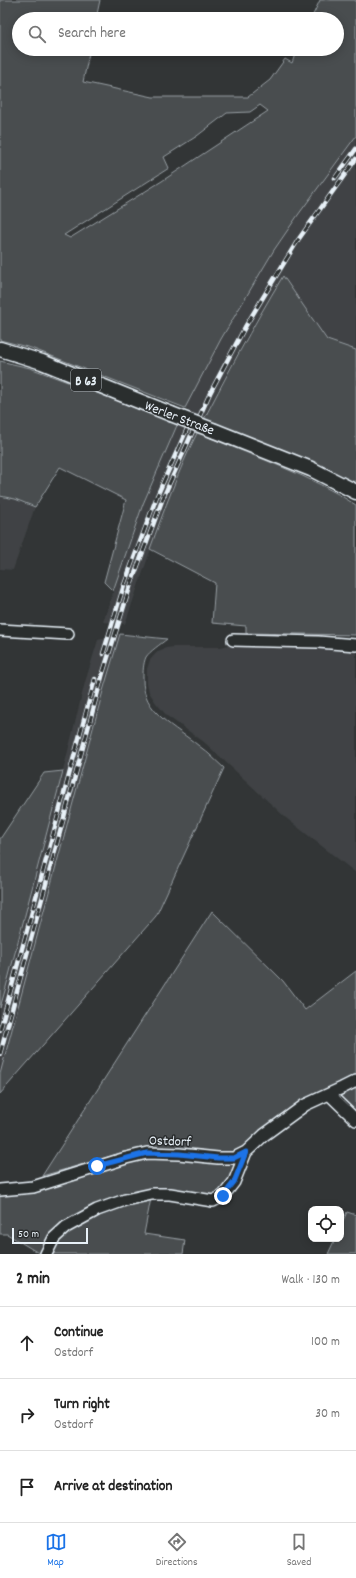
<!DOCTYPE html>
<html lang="en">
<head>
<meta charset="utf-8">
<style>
  body { margin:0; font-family:Dekko,sans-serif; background:#f6f6f6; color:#222 }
  .controls { position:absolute; right:12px; bottom:12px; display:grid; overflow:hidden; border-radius:8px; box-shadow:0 2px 10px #0003 }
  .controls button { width:36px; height:36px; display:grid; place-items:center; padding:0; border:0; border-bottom:1px solid #e0e0e0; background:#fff; color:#222; font:20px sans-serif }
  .scale { position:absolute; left:12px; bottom:10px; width:76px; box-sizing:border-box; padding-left:4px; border:2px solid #e8f1f8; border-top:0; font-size:11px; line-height:14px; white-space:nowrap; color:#e8f1f8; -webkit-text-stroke:3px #2a2d2e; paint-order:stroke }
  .stop { position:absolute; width:12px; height:12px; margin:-9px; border:3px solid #1a73e8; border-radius:50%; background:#fff }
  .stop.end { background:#1a73e8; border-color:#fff; box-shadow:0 1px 4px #0008 }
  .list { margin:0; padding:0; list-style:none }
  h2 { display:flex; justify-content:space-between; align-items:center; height:52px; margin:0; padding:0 16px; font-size:17px }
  h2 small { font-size:13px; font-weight:400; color:#767676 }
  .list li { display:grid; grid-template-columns:26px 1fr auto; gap:12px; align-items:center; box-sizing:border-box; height:72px; padding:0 16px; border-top:1px solid #e0e0e0 }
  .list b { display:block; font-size:15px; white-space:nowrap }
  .list p { margin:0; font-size:13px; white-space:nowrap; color:#767676 }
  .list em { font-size:13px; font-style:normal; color:#767676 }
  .icon { flex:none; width:22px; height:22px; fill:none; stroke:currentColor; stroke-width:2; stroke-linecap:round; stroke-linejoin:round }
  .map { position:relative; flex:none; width:356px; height:1254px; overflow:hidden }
  .search { position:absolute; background:#fff; box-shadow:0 2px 10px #0003; left:12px; right:12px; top:12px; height:44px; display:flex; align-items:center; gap:10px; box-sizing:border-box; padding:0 14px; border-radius:22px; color:#767676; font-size:15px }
  .sheet { height:268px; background:#fff }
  nav { display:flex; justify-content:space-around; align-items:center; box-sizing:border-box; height:56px; border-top:1px solid #e0e0e0; background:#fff; font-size:11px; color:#767676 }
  nav a { display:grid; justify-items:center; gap:2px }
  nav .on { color:#1a73e8 }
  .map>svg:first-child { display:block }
  .built { fill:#3f4244 }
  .green { fill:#494d4f; stroke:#989fa4; fill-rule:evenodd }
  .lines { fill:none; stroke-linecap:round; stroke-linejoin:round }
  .minor-casing { stroke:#e8f1f8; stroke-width:14 }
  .major-casing { stroke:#e8f1f8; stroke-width:17 }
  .minor { stroke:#2a2d2e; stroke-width:11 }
  .major { stroke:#2a2d2e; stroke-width:14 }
  .rail-casing { stroke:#e8f1f8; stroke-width:4.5 }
  .rail { stroke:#2a2d2e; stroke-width:3; stroke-dasharray:9; stroke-linecap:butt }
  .major-bridge-casing { stroke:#e8f1f8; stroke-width:17; stroke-linecap:butt }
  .major-bridge { stroke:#2a2d2e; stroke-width:14 }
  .route { stroke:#1a73e8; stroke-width:5 }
  .labels { text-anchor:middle; stroke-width:3; stroke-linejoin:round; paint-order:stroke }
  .shield { fill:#2a2d2e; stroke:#afb6bb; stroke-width:1 }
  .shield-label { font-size:13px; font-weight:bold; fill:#e8f1f8 }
  .street-label { font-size:14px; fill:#e8f1f8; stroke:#2a2d2e }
</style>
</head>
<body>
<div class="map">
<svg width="356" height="1254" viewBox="0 0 356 1254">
  <rect width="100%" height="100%" fill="#323536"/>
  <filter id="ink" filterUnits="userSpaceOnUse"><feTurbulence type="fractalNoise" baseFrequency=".025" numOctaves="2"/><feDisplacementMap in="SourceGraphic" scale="8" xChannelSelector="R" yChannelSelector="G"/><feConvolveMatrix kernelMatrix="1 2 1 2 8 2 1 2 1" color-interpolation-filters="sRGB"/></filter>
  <g filter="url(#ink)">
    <path class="built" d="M 356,136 L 356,350 L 327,340 L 283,277 L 249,332 L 218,390 L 204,421 L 185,408 L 190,396 L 221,339 L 274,250 L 298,215 Z
      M 178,423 L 198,431 L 162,517 L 125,624 L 103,622 L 143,504 Z
      M 0,496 L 15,499 L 35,507 L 13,570 L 0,569 Z
      M 120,634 L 103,691 L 0,1074 L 0,1009 L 63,771 L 85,682 L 98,640 Z
      M 233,640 L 356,651 L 356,873 L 286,818 L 204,742 L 167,716 L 156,703 L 149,692 L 147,683 L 147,669 L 150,660 L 158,651 L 166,648 L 174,647 L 221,647 L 228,645 Z"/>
    <path class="green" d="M 0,0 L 100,0 L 96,19 L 19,19 L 19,49 L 90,49 L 83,82 L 153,97 L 248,97 L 270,80 L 285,59 L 292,63 L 297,49 L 337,49 L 337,19 L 311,19 L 320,0 L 356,0 L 356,136 L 298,215 L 274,250 L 221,339 L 185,408 L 31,348 L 0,340 ZM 260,105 L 268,111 L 162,181 L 70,238 L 64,235 L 169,168 L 164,157 L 197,136 L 227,113 L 250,112 Z
      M 283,276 L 327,340 L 356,350 L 356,486 L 214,427 L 208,437 C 258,458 310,475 356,505 L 356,635 L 246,633 L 246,626 L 212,623 L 215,583 L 150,549 C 164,510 179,469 198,431 C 225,378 252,327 283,276 Z
      M 0,361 L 30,368 L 178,423 L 143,504 L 113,591 L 104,582 L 126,500 L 60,467 L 35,507 L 15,499 L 0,496 Z
      M 120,634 L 167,639 C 161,644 150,651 146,657 C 143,664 143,672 143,678 C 142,713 176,727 199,746 C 208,752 216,761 224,768 L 156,916 L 0,1094 L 0,1074 L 103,691 Z
      M 63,771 L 6,987 L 0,1008 L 0,839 L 44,773 Z
      M 212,911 L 283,981 L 305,1010 L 356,971 L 356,1076 L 236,1153 L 215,1155 L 155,1147 L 125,1152 L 42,1176 Z
      M 356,1087 L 356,1115 L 339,1097 Z
      M 154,1156 L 238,1164 L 230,1179 L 221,1192 L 213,1196 L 171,1191 L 65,1225 L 46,1254 L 40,1254 L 7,1234 L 0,1234 L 0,1193 Z
      M 151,1198 L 144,1234 L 185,1240 L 183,1254 L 46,1254 L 54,1238 L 97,1210 Z
      M 347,1212 L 356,1215 L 356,1254 L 328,1254 L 335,1239 L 341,1239 L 341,1225 Z"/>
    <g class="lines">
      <defs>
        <path id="minor" d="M 0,630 L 68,634
          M 233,640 L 318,642 L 356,645
          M 329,1094 L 356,1120
          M 0,1190 L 33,1187 L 126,1158 L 147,1153 L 179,1154 L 218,1158 L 234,1158 L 246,1152
          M 46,1254 L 54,1238 L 66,1227 L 97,1210 L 125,1200 L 152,1194 L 170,1194 L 213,1201 L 223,1196 L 234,1182 L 246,1152 L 264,1135 L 305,1105 L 342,1088 L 356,1081"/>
        <path id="major" d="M 0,349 L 42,362 L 171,414
          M 215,431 L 311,469 L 356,492"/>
      </defs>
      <use href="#minor" class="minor-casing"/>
      <use href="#major" class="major-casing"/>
      <use href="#minor" class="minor"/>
      <use href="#major" class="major"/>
      <defs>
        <path id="rail" d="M 335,178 L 356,149
          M 103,654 L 124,585 L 157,496 L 191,420
          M 0,1030 L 95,679
          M 0,1054 L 103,673 L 130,587 L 163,498 L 210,393 L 245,327 L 298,240 L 356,159"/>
      </defs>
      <use href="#rail" class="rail-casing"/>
      <use href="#rail" class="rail"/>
      <defs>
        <path id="major-bridge" d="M 171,414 L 215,431"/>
      </defs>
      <use href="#major-bridge" class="major-bridge-casing"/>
      <use href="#major-bridge" class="major-bridge"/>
    </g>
  </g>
  <g class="lines" filter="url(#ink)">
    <path class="route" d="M 97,1166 L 147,1153 L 179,1154 L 218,1158 L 234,1158 L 246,1152 L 234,1182 L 223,1196"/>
  </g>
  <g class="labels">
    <rect class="shield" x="71" y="369" width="30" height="22" rx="3"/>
    <g class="shield-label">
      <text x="86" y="385">B 63</text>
    </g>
    <g class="street-label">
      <text transform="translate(180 417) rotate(21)" y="5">Werler Straße</text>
      <text transform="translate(170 1140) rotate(2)" y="5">Ostdorf</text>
    </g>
  </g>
</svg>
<div class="controls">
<button><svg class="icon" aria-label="locate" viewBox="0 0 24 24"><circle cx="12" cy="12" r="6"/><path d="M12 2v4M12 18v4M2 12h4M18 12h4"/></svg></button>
</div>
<div class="scale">50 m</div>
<div class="stop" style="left:97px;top:1166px"></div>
<div class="stop end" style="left:223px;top:1196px"></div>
<div class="search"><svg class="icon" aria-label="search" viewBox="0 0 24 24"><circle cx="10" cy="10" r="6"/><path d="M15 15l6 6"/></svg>Search here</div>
</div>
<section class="sheet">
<h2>2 min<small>Walk · 130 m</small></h2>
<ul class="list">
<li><svg class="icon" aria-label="ahead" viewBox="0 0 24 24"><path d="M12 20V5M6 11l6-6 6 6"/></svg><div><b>Continue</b><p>Ostdorf</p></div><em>100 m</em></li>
<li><svg class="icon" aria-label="right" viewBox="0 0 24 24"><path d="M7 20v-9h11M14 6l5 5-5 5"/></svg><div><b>Turn right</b><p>Ostdorf</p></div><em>30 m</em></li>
<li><svg class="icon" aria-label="arrive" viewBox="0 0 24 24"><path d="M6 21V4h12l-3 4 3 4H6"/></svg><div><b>Arrive at destination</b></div></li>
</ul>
</section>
<nav>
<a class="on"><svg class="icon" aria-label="map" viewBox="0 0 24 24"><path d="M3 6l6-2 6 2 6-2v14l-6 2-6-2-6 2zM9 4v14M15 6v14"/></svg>Map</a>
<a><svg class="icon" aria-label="directions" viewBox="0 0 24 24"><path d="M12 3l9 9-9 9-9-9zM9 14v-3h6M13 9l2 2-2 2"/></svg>Directions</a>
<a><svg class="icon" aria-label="saved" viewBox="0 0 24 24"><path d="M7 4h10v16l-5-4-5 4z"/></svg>Saved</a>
</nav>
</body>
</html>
